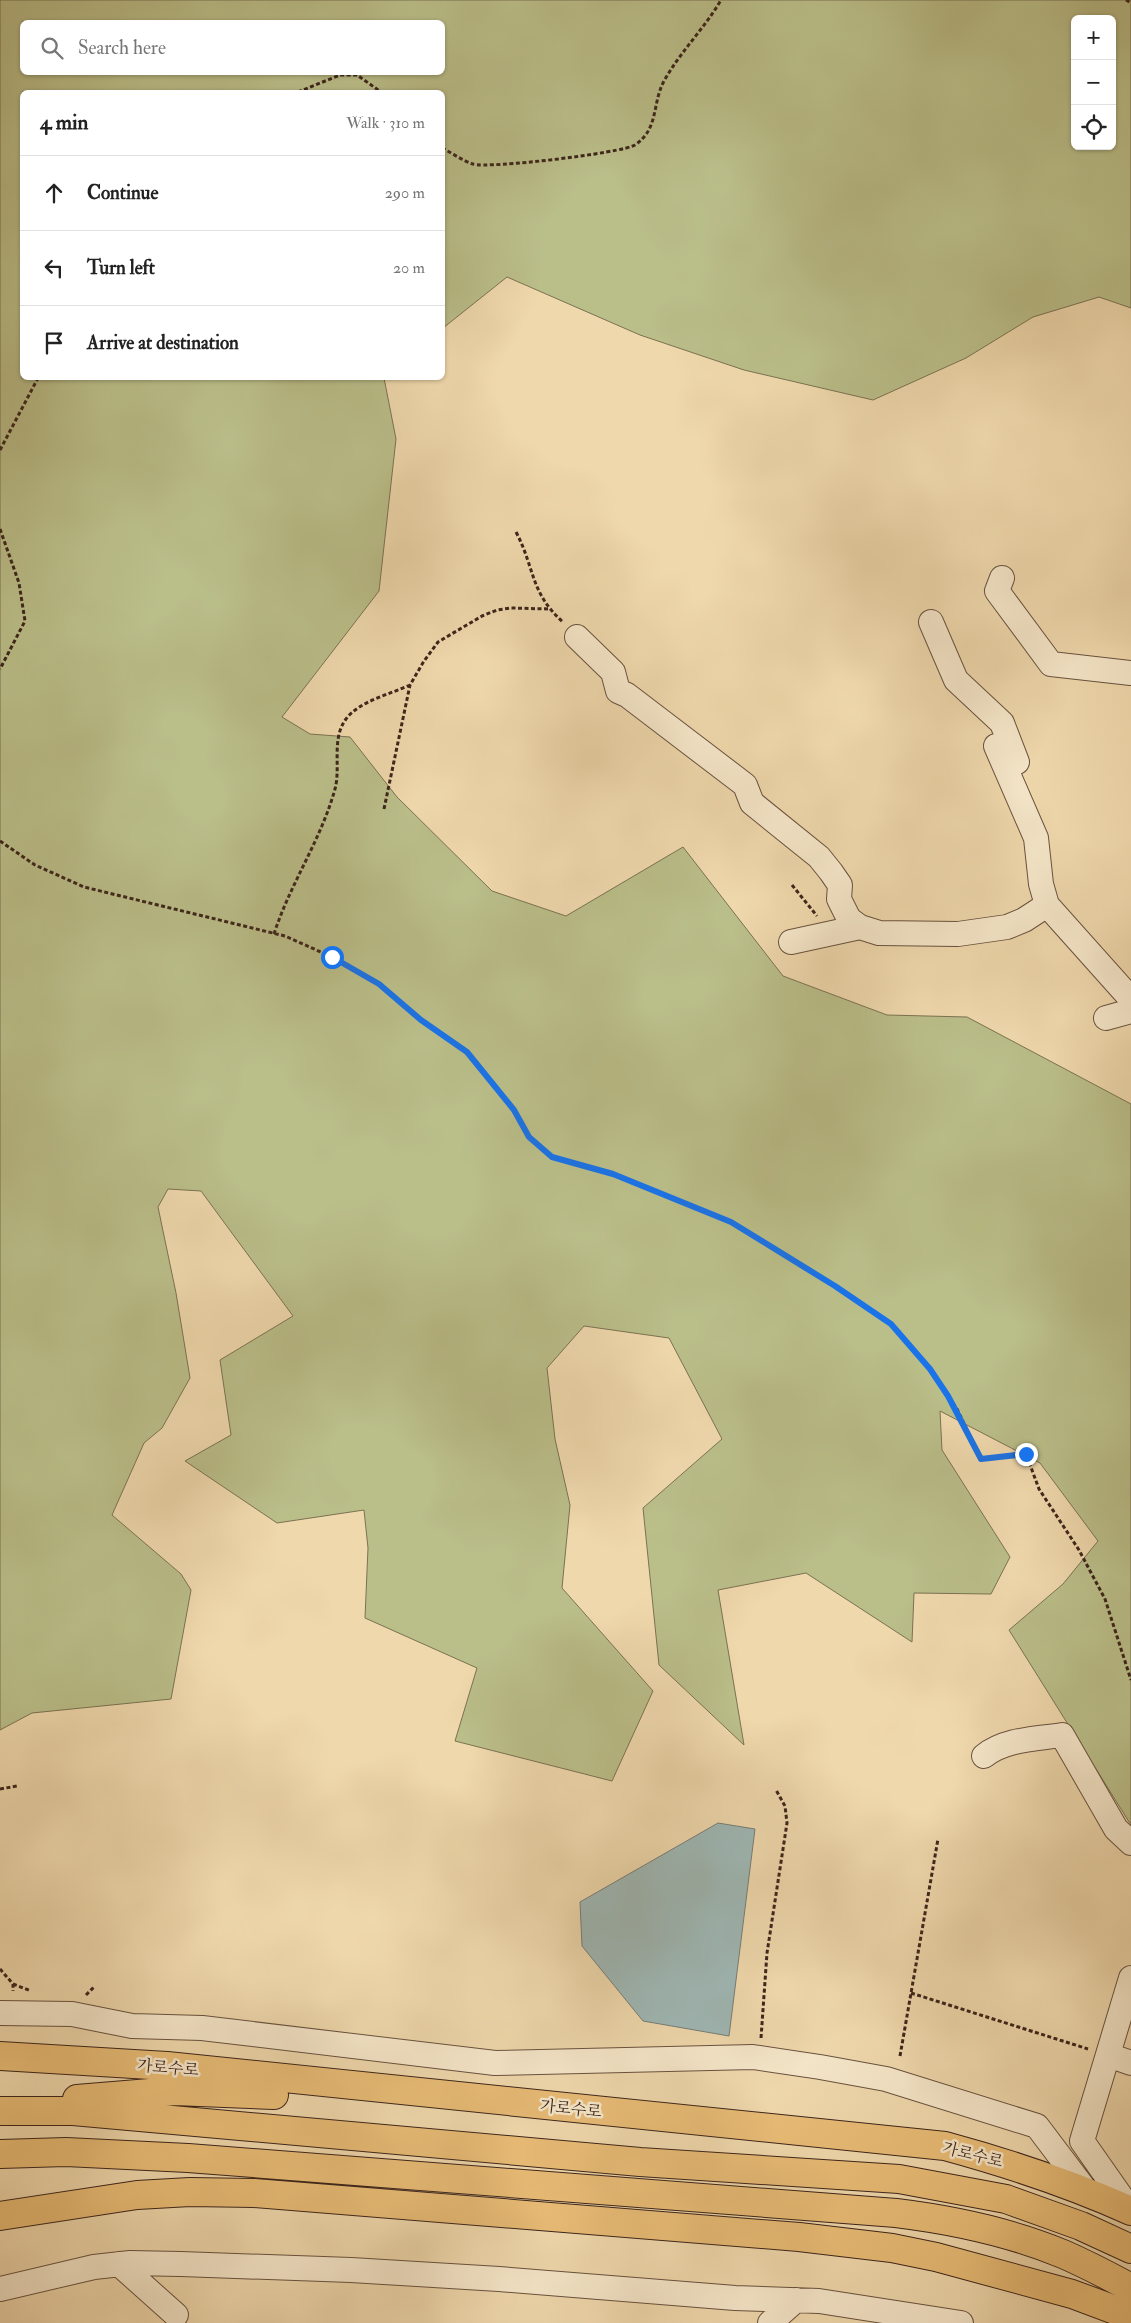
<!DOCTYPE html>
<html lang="en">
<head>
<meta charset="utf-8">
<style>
  body { margin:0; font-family:"IM FELL Double Pica","Noto Serif KR",serif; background:#f2f2f2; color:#222 }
  .controls { position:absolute; right:15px; top:15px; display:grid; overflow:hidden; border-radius:8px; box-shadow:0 1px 4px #0004 }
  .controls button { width:45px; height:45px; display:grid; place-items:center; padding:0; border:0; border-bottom:1px solid #e0e0e0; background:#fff; color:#222; font:25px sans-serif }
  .stop { position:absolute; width:15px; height:15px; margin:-11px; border:4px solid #1a73e8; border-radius:50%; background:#fff }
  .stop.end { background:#1a73e8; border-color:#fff; box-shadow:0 1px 5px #0008 }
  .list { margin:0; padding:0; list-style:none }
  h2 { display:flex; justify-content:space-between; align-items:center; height:65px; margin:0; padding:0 20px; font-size:21px }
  h2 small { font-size:16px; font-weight:400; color:#767676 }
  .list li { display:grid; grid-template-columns:32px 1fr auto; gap:15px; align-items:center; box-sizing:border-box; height:75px; padding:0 20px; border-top:1px solid #e0e0e0 }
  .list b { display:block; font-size:19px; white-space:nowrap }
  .list em { font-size:16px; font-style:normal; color:#767676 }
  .icon { flex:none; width:28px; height:28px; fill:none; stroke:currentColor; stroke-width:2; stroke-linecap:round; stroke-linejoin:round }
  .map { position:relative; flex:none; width:1131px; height:2323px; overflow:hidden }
  .search { position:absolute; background:#fff; box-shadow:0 1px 4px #0004; left:20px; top:20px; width:425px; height:55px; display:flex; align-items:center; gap:12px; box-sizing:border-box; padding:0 18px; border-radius:8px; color:#767676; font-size:19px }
  .panel { position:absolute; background:#fff; box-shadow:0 1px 4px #0004; left:20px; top:90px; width:425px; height:290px; border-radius:8px }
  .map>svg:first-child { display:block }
  .green { fill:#babe89; stroke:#7b7252; fill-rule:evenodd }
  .water { fill:#9eb7b4; stroke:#777d77 }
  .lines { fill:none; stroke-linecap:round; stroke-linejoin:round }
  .minor-casing { stroke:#69523f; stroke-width:26 }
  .major-casing { stroke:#3c251b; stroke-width:30 }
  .path { stroke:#3c251b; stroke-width:3; stroke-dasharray:4 2.5; stroke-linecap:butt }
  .minor { stroke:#f5e6c9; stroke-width:24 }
  .major { stroke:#e8bc76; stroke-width:28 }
  .route { stroke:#1a73e8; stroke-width:6 }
  .labels { text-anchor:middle; stroke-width:5; stroke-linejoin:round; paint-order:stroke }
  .street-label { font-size:16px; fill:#3c251b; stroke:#f5e6c9 }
</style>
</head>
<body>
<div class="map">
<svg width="1131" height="2323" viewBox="0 0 1131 2323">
  <rect width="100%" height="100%" fill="#efd8ac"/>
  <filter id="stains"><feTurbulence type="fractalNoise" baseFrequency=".004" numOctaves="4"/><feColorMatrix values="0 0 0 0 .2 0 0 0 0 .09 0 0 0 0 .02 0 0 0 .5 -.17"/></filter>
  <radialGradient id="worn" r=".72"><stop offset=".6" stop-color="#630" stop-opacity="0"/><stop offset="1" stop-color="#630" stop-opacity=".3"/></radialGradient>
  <path class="green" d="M 0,0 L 1131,0 L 1131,308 L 1099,297 L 1033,317 L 966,358 L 873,400 L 744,370 L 640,335 L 507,277 L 443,328 L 442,92 L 22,92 L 22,378 L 384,378 L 396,439 L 379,591 L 282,717 L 310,734 L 350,737 L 397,797 L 492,891 L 566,916 L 683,847 L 783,976 L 887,1015 L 967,1017 L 1131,1104 L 1131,1825 L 1009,1630 L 1063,1584 L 1098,1541 L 1040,1463 L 940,1411 L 942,1450 L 1010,1557 L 991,1594 L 914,1593 L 912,1642 L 806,1573 L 718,1590 L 744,1745 L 659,1665 L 643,1508 L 722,1439 L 669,1338 L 584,1326 L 547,1368 L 555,1439 L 570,1505 L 562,1588 L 653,1691 L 612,1781 L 455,1741 L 477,1668 L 365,1618 L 368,1548 L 364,1510 L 277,1523 L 185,1461 L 231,1435 L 220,1360 L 293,1316 L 201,1191 L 168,1189 L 158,1207 L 176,1293 L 190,1378 L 162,1428 L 144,1443 L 112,1515 L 181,1574 L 191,1590 L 171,1699 L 32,1713 L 0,1730 ZM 1075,19 L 1112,19 L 1112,146 L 1075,146 ZM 22,22 L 442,22 L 442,72 L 22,72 Z"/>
  <path class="water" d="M 718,1823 L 755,1829 L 729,2036 L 643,2021 L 582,1946 L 580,1902 Z"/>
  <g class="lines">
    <defs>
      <path id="minor" d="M 1002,578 L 997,591 L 1051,664 L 1131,673
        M 931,622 L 956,680 L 1002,723 L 1017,762
        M 577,637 L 613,672 L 618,691 L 627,695 L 745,785 L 752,803 L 819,857 L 831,872 L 840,885 L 839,899 L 849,919 L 860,927 L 879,933 L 958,934 L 1007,927 L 1024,920 L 1047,905
        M 996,746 L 1036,838 L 1041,884 L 1047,905 L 1131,999
        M 791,942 L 860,927
        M 1106,1018 L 1131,1011
        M 984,1756 C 1005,1739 1036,1739 1062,1735 L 1116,1829 L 1131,1843
        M 0,2013 L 72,2014 L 132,2026 L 202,2028 L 495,2063 L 753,2057 L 820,2067 L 886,2079 L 1037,2126 L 1086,2191
        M 1108,2055 L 1131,2063
        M 1131,2211 L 1082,2141 L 1131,1978
        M 119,2264 L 176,2315
        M 0,2289 L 94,2267 L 130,2263 L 181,2264 L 351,2270 L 499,2279 L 735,2298 L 819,2301 L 961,2323
        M 770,2323 L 796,2300"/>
      <path id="major" d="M 0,2056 L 167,2066 L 945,2146 C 1011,2164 1069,2183 1131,2211
        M 77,2099 L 174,2091 L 274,2095
        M 0,2111 L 73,2111 L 640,2162 L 899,2179 L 1006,2199 L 1081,2226 L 1131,2249
        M 0,2154 L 66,2152 L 188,2158 L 896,2213 C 953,2220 1010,2232 1063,2254 C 1086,2264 1109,2276 1131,2288
        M 0,2216 L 137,2195 L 190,2192 L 254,2193 L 799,2237 L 892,2248 L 936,2257 L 1072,2294 L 1131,2316"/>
    </defs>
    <use href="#minor" class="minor-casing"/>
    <use href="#major" class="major-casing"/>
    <path class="path" d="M 1126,0 L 1131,3
      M 298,92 L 340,75 L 357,75 L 381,92
      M 442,148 C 452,153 463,161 473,164 C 488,169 622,153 635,145 C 659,129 652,103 664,81 C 680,52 704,29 721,0
      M 0,450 L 38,378
      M 0,529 L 19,583 L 25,621 L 0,669
      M 516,532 C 535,568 530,593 563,622
      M 384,809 L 410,685 L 424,661 L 438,642 L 482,616 L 497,610 L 511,608 L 549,609
      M 0,841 L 35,865 L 84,887 L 285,936 L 332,957 L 379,983 L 421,1019 L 467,1051 L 514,1110 L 529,1137 L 552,1157 L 613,1174 L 731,1222 L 835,1286 L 891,1324 L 930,1369 L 957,1409 L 981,1459 L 1026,1454 L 1039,1489 L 1079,1550 L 1105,1599 L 1131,1680
      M 792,885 L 817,916
      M 274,934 C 290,884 321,840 335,789 C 341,767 331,739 346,719 C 359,701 391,694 410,685
      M 0,1789 L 17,1786
      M 0,1969 L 13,1984 L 13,1991
      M 13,1984 L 31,1991
      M 911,1993 L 1088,2049
      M 86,1995 L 94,1987
      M 761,2038 L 767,1953 L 787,1823 L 785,1806 L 776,1790
      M 900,2056 L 938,1839"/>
    <use href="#minor" class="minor"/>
    <use href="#major" class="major"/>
  </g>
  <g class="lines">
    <path class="route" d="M 332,957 L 379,984 L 421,1020 L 467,1052 L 514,1110 L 529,1137 L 552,1157 L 613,1174 L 731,1222 L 835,1286 L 891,1324 L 930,1369 L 948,1396 L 981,1459 L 1026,1454"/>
  </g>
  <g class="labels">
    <g class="street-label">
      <text transform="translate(168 2067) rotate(5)" y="6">가로수로</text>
      <text transform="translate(571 2108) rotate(6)" y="6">가로수로</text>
      <text transform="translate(973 2154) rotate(14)" y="6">가로수로</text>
    </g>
  </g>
  <rect width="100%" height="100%" filter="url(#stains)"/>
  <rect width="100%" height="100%" fill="url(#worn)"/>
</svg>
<div class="controls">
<button>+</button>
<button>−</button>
<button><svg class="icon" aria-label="locate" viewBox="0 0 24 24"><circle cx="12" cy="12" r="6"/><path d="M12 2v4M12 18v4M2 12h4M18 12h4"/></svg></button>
</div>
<div class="stop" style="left:332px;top:957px"></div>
<div class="stop end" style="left:1026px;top:1454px"></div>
<div class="search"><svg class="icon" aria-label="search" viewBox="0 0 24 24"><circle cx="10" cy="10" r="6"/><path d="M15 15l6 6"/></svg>Search here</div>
<section class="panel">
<h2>4 min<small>Walk · 310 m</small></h2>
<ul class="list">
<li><svg class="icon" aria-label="ahead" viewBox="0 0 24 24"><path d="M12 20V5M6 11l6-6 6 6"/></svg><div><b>Continue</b></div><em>290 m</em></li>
<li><svg class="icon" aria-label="left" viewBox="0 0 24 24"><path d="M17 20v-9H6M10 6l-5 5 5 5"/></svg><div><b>Turn left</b></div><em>20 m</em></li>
<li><svg class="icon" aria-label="arrive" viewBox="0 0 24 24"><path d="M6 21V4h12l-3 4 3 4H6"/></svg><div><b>Arrive at destination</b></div></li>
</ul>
</section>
</div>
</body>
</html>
